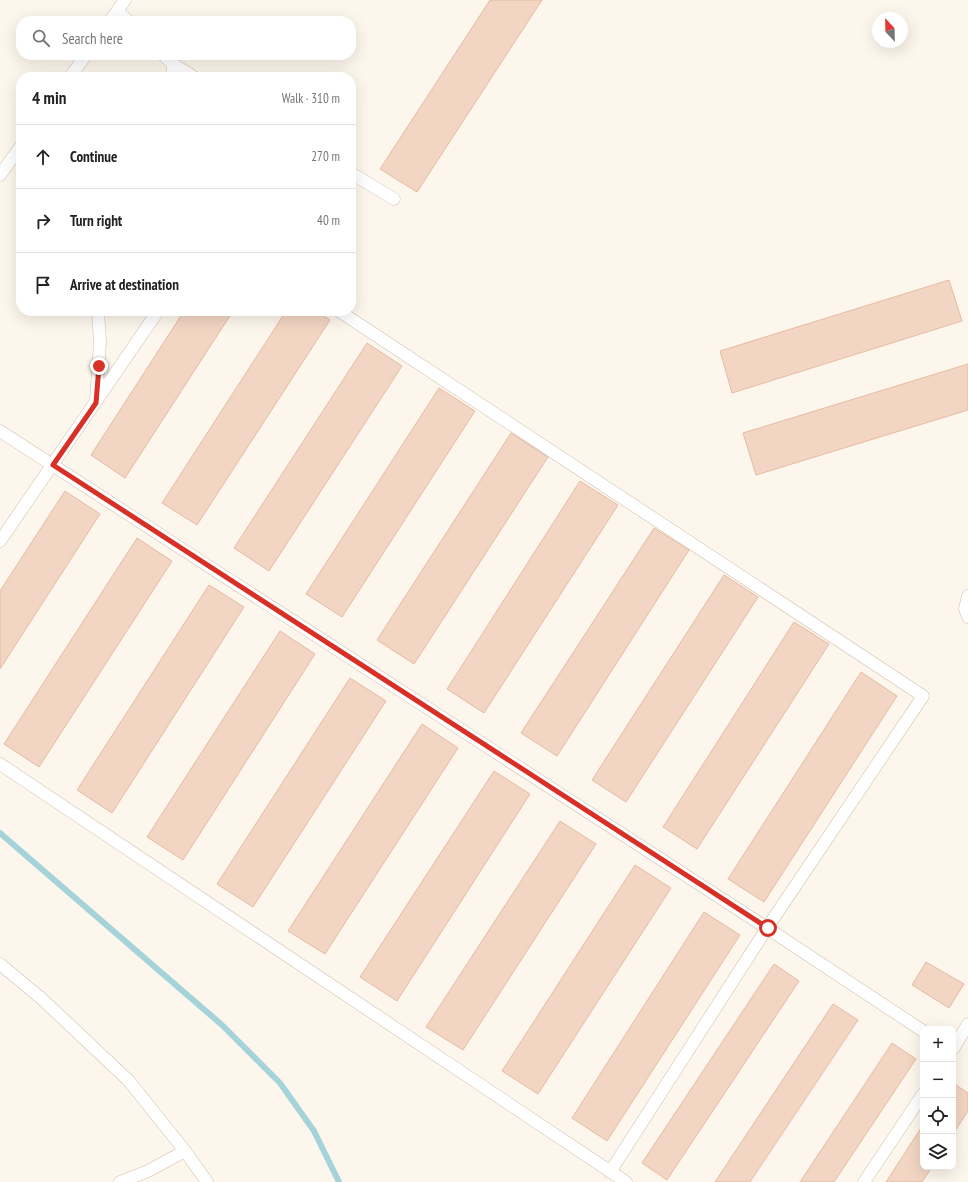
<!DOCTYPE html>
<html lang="en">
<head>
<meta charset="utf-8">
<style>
  body { margin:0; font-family:"PT Sans Narrow",sans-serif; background:#f2f2f2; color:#222 }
  .controls { position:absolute; right:12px; bottom:12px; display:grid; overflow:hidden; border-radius:8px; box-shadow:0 4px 16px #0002 }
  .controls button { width:36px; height:36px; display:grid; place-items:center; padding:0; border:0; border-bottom:1px solid #e0e0e0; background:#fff; color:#222; font:20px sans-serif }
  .compass { position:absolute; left:872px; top:12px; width:36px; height:36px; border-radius:50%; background:#fff; box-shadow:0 4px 16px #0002; rotate:338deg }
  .stop { position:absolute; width:12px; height:12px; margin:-9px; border:3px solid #d93025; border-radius:50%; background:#fff }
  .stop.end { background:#d93025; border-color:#fff; box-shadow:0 1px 4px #0008 }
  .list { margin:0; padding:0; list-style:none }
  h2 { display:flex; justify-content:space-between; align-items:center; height:52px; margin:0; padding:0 16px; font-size:17px }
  h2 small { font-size:13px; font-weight:400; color:#767676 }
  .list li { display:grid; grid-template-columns:26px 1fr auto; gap:12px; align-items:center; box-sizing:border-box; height:64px; padding:0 16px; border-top:1px solid #e0e0e0 }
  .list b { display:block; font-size:15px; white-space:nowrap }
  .list em { font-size:13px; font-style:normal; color:#767676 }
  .icon { flex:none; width:22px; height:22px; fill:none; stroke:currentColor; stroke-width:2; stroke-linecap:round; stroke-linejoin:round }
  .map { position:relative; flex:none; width:968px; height:1182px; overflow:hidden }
  .search { position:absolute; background:#fff; box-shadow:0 4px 16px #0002; left:16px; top:16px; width:340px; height:44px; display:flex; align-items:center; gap:10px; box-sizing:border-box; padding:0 14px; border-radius:16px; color:#767676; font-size:15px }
  .panel { position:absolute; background:#fff; box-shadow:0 4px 16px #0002; left:16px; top:72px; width:340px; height:244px; border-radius:16px }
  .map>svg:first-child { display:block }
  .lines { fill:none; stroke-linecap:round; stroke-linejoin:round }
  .stream { stroke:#a5d3da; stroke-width:6 }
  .building { fill:#f3d5c3; stroke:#e6bba3 }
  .service-casing { stroke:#d1beb0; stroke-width:13 }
  .service { stroke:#fff; stroke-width:12 }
  .route { stroke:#d93025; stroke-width:5 }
</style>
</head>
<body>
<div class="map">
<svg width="968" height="1182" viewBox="0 0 968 1182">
  <rect width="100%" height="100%" fill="#fdf6ec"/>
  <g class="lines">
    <path class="stream" d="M 0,833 L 222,1025 L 280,1083 L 314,1131 L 339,1182"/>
  </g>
  <path class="building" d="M 490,0 L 542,0 L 417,192 L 380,169 Z
    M 949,280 L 962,321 L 732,393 L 720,351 Z
    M 184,311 L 233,311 L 125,478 L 91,455 Z
    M 286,311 L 316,311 L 330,320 L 197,525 L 162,503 Z
    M 367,343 L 402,366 L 269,571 L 234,548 Z
    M 968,364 L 968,410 L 756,475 L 743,433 Z
    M 439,388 L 475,411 L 342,617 L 306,594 Z
    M 511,433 L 548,457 L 414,664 L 377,640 Z
    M 580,481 L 618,505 L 484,713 L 447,689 Z
    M 65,491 L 100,514 L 0,669 L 0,591 Z
    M 654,528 L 689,550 L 557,756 L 521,733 Z
    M 137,538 L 172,561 L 39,767 L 4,744 Z
    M 724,575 L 758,597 L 626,802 L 592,780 Z
    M 209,585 L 244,607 L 112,813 L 77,790 Z
    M 794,622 L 829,644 L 697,849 L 663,827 Z
    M 280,631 L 315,654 L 183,860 L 147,837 Z
    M 861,672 L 897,696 L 764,902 L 728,879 Z
    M 350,678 L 386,701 L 253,907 L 217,884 Z
    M 422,724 L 458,748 L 325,954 L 288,931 Z
    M 494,771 L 530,794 L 397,1001 L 360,977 Z
    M 560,821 L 596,844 L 463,1050 L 426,1027 Z
    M 635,865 L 671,888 L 538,1094 L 502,1071 Z
    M 704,912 L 740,935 L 607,1141 L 572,1118 Z
    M 926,962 L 964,984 L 949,1008 L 912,985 Z
    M 774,964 L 799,981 L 667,1180 L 642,1163 Z
    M 833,1004 L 858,1020 L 750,1182 L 715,1182 Z
    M 892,1043 L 916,1059 L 834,1182 L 800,1182 Z
    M 953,1083 L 968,1093 L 968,1111 L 953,1134 Z
    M 923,1125 L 923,1167 L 932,1167 L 922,1182 L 886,1182 Z"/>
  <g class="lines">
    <defs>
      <path id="service" d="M 117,11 L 128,21
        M 110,21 L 125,0
        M 163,55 L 173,64 L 172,77
        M 173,64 L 194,77
        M 70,77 L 86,55
        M 351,173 L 394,199
        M 0,175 L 21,146
        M 339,311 L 923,696 L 767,928 L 610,1172
        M 96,401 L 100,342 L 98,311
        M 0,431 L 767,928 L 923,1031
        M 0,541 L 158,311
        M 968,596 L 965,609 L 968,617
        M 0,764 L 626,1182
        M 0,964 L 42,999 L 129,1081 L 185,1151 L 207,1182
        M 953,1049 L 968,1024
        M 120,1182 L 148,1171 L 185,1151
        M 864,1182 L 923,1094"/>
    </defs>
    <use href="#service" class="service-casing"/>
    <use href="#service" class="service"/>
  </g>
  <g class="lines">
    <path class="route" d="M 99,366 L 96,403 L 53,465 L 768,928"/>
  </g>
</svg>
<div class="controls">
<button>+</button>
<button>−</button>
<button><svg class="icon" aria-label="locate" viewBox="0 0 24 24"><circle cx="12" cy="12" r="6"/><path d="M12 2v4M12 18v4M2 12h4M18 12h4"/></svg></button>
<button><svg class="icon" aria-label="layers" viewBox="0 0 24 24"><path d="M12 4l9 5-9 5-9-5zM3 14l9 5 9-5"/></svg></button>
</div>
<svg class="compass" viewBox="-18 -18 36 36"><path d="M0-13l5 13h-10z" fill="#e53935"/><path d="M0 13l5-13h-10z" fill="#767676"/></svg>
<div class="stop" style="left:768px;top:928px"></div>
<div class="stop end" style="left:99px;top:366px"></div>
<div class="search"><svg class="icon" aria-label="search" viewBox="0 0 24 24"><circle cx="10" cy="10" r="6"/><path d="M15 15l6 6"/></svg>Search here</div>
<section class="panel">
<h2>4 min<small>Walk · 310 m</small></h2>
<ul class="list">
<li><svg class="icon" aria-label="ahead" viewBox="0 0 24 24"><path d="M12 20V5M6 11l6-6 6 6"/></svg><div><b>Continue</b></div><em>270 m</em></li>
<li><svg class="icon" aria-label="right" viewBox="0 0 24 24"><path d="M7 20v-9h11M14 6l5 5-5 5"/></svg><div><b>Turn right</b></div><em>40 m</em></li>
<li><svg class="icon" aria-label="arrive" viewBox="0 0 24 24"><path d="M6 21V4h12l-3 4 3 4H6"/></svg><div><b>Arrive at destination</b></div></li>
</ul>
</section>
</div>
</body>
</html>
